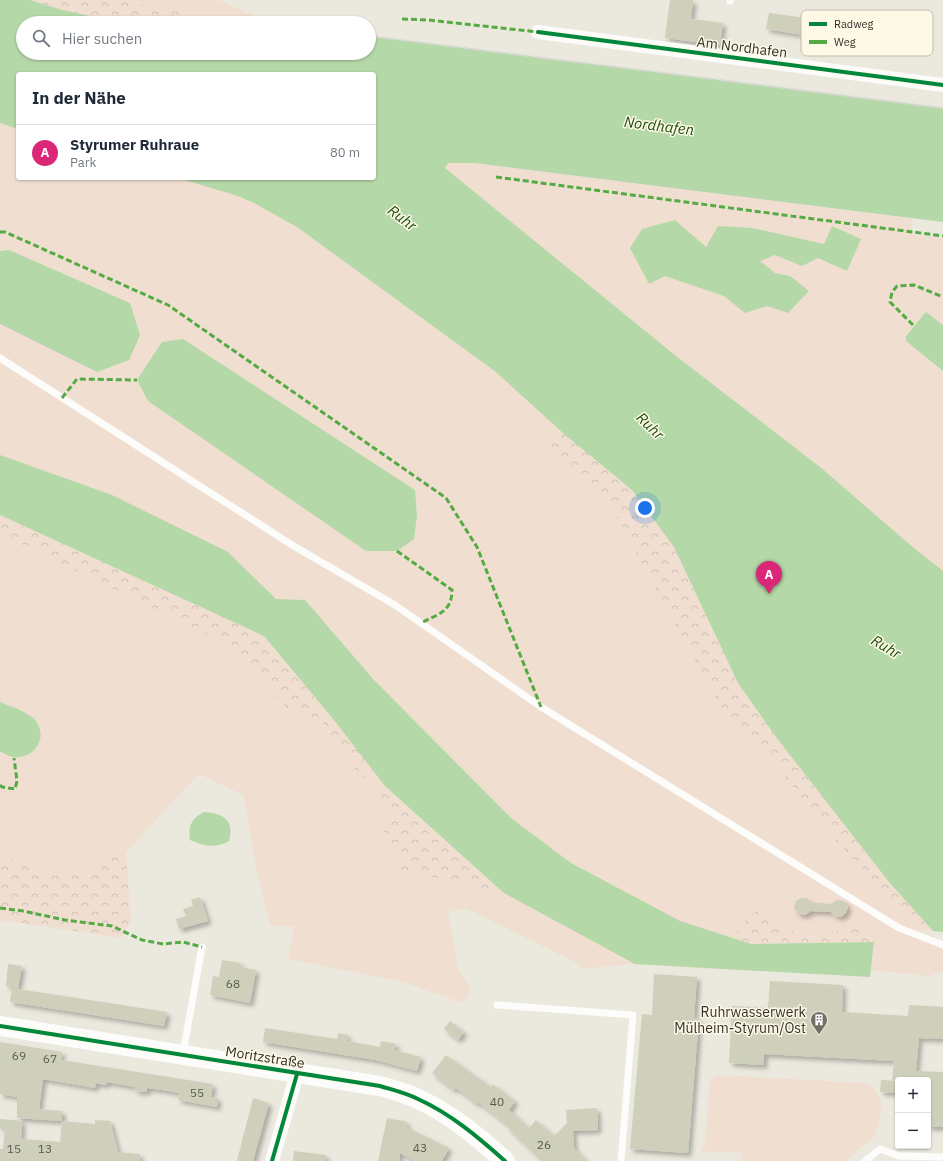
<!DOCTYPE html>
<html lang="de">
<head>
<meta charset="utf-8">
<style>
  body { margin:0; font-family:"IBM Plex Sans",sans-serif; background:#f2f2f3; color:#1f2937 }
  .controls { position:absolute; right:12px; bottom:12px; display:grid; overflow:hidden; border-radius:4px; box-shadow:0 1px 3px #0004 }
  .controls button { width:36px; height:36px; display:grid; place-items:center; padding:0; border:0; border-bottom:1px solid #e0e1e3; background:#fff; color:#1f2937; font:20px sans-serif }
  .you { position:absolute; left:645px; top:508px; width:14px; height:14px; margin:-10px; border:3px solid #fff; border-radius:50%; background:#1a73e8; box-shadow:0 0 0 6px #1a73e833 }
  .badge { display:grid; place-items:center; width:26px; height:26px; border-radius:50%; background:#db2777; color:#fff; font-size:13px; font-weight:700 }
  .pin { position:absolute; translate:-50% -33px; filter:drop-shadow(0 1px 2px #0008) }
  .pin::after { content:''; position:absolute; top:21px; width:14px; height:12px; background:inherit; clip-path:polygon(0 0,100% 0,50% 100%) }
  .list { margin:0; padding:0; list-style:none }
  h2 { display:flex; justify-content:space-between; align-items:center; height:52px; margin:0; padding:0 16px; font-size:17px }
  h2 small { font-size:13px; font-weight:400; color:#747a83 }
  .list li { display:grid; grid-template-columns:26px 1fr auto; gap:12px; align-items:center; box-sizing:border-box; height:56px; padding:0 16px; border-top:1px solid #e0e1e3 }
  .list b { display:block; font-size:15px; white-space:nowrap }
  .list p { margin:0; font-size:13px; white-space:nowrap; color:#747a83 }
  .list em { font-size:13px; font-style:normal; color:#747a83 }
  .icon { flex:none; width:22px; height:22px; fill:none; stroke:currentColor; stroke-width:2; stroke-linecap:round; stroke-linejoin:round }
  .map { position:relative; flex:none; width:943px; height:1161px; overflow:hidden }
  .search { position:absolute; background:#fff; box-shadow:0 1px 3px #0004; left:16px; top:16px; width:360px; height:44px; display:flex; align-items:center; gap:10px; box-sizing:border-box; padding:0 14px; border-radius:22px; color:#747a83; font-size:15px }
  .panel { position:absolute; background:#fff; box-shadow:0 1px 3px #0004; left:16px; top:72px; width:360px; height:108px; border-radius:4px }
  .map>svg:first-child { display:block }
  .green { fill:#f0dfd1 }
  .forest { fill:url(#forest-crowns) }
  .water { fill:#b4d8a7 }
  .building { fill:#ced0bc; filter:url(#shadow) }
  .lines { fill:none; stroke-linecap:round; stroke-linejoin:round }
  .path { stroke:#d8d7d4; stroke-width:2; stroke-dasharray:4 2; stroke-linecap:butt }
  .service { stroke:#fcfcfa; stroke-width:7 }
  .minor { stroke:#fcfcfa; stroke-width:14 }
  .secondary { stroke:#fcfcfa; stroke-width:20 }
  .quiet { stroke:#54ab44; stroke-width:3; stroke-dasharray:6 3; stroke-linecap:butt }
  .cycleway-casing { stroke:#fdf9e6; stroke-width:6 }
  .cycleway { stroke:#00873e; stroke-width:4 }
  .labels { text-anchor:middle; stroke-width:3; stroke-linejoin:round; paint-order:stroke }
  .number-label { font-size:12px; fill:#59584e }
  .street-label { font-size:14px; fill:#323029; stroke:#fdf9e6 }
  .poi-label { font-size:14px; fill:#323029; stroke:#fdf9e6; text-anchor:end }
  .water-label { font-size:15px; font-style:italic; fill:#1c4e0d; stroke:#fdf9e6 }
  .key { fill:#fdf9e6; stroke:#c0bdad; stroke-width:1 }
  .key-label { font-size:11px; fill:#323029 }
</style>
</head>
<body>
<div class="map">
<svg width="943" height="1161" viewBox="0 0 943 1161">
  <defs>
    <pattern id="forest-crowns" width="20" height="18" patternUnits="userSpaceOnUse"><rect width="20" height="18" fill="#f0dfd1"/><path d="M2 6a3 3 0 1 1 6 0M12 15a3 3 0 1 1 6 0" fill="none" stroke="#cec0b3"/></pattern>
    <filter id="shadow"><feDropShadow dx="3.5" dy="3.5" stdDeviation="2" flood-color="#0004"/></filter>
  </defs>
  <rect width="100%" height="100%" fill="#ebe8de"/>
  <path class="green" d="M 121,0 L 219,0 L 270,23 L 229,23 Z
    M 0,13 L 23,23 L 23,53 L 18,74 L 18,178 L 374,178 L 445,168 L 448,163 L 475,163 L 912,218 L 912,234 L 943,238 L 943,325 L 926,312 L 906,341 L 943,371 L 943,926 L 910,922 L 917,930 L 943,941 L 943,971 L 930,976 L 871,970 L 874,942 L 856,927 L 813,937 L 776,927 L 756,910 L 750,971 L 630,964 L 580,969 L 579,964 L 465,908 L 448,912 L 458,968 L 471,990 L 462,1003 L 400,981 L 288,959 L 294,926 L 270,926 L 258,877 L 243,795 L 199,774 L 126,852 L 103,851 L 95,872 L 76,871 L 48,877 L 20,861 L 0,857 L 0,752 C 17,759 29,760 40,743 L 30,715 L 0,702 L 0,324 L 97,371 L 9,250 L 0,251 Z
    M 721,1075 L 864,1083 L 874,1088 L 881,1100 L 881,1114 L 875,1135 L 846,1161 L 740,1161 L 743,1153 L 699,1151 L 705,1144 L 710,1080 Z"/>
  <path class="forest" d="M 30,0 L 121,0 L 229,23 L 120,23 L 59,9 Z
    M 563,433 L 632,490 L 674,547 L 738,683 L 776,737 L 889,882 L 933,931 L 917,930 L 823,826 L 784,775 L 721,708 L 611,506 L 539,445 Z
    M 0,515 L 264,636 L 376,773 L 361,779 L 323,723 L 288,709 L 231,646 L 0,534 Z
    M 385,786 L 504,893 L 403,871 L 384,832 L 392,815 L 377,799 Z
    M 103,851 L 126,852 L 131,921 L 121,938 L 0,920 L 0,857 L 20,861 L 48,877 L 76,871 L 95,872 Z
    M 756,910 L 776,927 L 813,937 L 856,927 L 874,942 L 751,944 L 730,938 Z"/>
  <path class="water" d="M 0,0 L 30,0 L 59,9 L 120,23 L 23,23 L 23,53 L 319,53 L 359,57 L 369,53 L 369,36 L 943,108 L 943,222 L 475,163 L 448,163 L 445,168 L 676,356 L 820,467 L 915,549 L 943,571 L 943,932 L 933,931 L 889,882 L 776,737 L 738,683 L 674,547 L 632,490 L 563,433 L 496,372 L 297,227 L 254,203 L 238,196 L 178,178 L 374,178 L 374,74 L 18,74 L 18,129 L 0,123 Z
    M 675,220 L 706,247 L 718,226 L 753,228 L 824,244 L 832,226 L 861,239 L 847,271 L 818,258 L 802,266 L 775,255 L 760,261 L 775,273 L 790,276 L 809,291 L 788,313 L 767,306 L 745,313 L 724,296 L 665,276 L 649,284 L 630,248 L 642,229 Z
    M 9,250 L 130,303 L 140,335 L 129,360 L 97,372 L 0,324 L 0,251 Z
    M 926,312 L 943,325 L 943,371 L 906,341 L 906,336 Z
    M 183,339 L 415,490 L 417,516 L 414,539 L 397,551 L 366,551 L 148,401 L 137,380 L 162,342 Z
    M 0,455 L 112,495 L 228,552 L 276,599 L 305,600 L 374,680 L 511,818 L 571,863 L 680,921 L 751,944 L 874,942 L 870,977 L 635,964 L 504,893 L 385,786 L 330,715 L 264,636 L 0,515 Z
    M 0,702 C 11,707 27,711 35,720 C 49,737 35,759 14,757 C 10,757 4,753 0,752 Z
    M 204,812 C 223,813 235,820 229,841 C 215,849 204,846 190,840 C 188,826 191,819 204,812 Z"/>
  <path class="building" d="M 670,0 L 693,0 L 691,19 L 723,23 L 720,45 L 665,38 Z
    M 769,13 L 806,18 L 804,35 L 766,29 Z
    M 200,897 L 208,921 L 179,929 L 176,919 L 186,916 L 183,909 L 193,906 L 191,900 Z
    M 801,898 L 808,899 L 810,902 L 831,904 L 837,900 L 844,901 L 848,907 L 846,913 L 841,917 L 834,916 L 831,912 L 811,911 L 805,915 L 798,914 L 794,908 L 796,901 Z
    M 222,960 L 241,963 L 240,967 L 256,970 L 250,1003 L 210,995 L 213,976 L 219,977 Z
    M 8,964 L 22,966 L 18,988 L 6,986 Z
    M 654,974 L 697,977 L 694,1018 L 699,1018 L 688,1153 L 630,1149 L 642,1014 L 652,1015 Z
    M 770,981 L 843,985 L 842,1012 L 908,1016 L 909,1005 L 943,1007 L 943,1039 L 919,1038 L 916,1071 L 943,1072 L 943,1127 L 928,1127 L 928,1080 L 892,1080 L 894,1061 L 764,1054 L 764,1065 L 729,1063 L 732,1006 L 768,1008 Z
    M 12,988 L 167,1012 L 164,1026 L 10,1002 Z
    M 450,1021 L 464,1032 L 458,1040 L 444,1029 Z
    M 265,1028 L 337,1039 L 338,1033 L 348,1035 L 347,1041 L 380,1047 L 381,1041 L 396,1044 L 394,1050 L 421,1057 L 417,1071 L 376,1060 L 263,1042 Z
    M 0,1042 L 62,1052 L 61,1060 L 213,1084 L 211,1097 L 218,1098 L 217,1107 L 178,1100 L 179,1093 L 163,1090 L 147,1088 L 147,1092 L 134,1091 L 135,1087 L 107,1082 L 106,1085 L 96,1083 L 95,1088 L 43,1079 L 39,1109 L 62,1111 L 62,1121 L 17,1118 L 17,1097 L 0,1094 Z
    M 446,1055 L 491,1087 L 493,1084 L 515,1101 L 509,1110 L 529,1128 L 536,1120 L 554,1136 L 567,1123 L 566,1110 L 597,1108 L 598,1130 L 573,1131 L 574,1148 L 587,1161 L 542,1161 L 507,1127 L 509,1126 L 478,1102 L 477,1104 L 456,1088 L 454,1090 L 432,1073 Z
    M 881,1080 L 898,1081 L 898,1093 L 880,1092 Z
    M 253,1098 L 269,1103 L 253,1161 L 237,1161 Z
    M 387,1118 L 407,1122 L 406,1127 L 449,1148 L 442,1161 L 416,1161 L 400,1153 L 399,1161 L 378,1161 Z
    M 0,1119 L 22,1121 L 21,1139 L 60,1142 L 62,1121 L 95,1124 L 95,1120 L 110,1121 L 118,1152 L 140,1154 L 140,1161 L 0,1161 L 0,1149 L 3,1149 L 5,1129 L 0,1129 Z
    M 294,1151 L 326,1155 L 326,1161 L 293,1161 Z"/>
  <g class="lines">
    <path class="path" d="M 369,36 L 943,108"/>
    <path class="service" d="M 730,1 L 730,0
      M 0,358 L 292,545 L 395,605 L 541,707 L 899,928 L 943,945
      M 497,1005 L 633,1015 L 621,1161
      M 183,1053 L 202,947
      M 865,1161 L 880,1149 L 899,1156 L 943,1157"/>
    <path class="minor" d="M 538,32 L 943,85
      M 272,1161 L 297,1074"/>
    <path class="secondary" d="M 0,1026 L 380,1086 C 393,1090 406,1093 418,1099 C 451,1114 478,1137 505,1161"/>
    <path class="quiet" d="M 402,19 L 428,20 L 538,32
      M 496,177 L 943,236
      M 0,232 L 5,232 L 168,305 L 446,498 L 477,547 L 541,707
      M 913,325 L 890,302 L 892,292 L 897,286 L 914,285 L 943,297
      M 62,398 L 77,379 L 137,380
      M 397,551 L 452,590 C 452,612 438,614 421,623
      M 0,785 L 2,787 L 15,789 L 17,781 L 14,758
      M 0,908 L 23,911 L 65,920 L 112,926 L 142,940 L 163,944 L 183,942 L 202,947"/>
    <defs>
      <path id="cycleway" d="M 538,32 L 943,85
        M 0,1026 L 380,1086 C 393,1090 406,1093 418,1099 C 451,1114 478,1137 505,1161
        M 272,1161 L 297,1074"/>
    </defs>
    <use href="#cycleway" class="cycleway-casing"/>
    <use href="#cycleway" class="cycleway"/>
  </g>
  <defs>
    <symbol id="building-pin" viewBox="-11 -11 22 30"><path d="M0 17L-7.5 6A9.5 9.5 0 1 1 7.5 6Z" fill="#737068" stroke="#fdf9e6"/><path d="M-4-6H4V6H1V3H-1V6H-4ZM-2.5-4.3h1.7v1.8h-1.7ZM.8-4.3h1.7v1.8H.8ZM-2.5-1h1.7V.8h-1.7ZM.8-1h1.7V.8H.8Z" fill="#fff"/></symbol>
  </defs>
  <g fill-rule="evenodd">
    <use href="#building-pin" x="809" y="1010" width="20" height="27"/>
  </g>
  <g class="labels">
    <g class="number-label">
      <text x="233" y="988">68</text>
      <text x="19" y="1060">69</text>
      <text x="50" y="1063">67</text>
      <text x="197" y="1097">55</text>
      <text x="497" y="1106">40</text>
      <text x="544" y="1149">26</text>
      <text x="420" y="1152">43</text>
      <text x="14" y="1153">15</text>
      <text x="45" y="1153">13</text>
    </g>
    <g class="street-label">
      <text transform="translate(742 47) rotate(7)" y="5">Am Nordhafen</text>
      <text transform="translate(265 1057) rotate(9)" y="5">Moritzstraße</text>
    </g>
    <g class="poi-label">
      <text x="806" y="1017">Ruhrwasserwerk<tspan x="806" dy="16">Mülheim-Styrum/Ost</tspan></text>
    </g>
    <g class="water-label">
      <text transform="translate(659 126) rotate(7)" y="5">Nordhafen</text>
      <text transform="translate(402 218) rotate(37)" y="5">Ruhr</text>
      <text transform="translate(650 426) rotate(44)" y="5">Ruhr</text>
      <text transform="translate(886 647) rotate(31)" y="5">Ruhr</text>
    </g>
  </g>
  <rect x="801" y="10" width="132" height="46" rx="6" class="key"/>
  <rect x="809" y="22" width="18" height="4" fill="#00873e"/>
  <rect x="809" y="40" width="18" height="4" fill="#54ab44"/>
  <g class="key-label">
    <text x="834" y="28">Radweg</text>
    <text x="834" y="46">Weg</text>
  </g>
</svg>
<div class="controls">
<button>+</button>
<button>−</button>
</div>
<div class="you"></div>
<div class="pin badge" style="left:769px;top:594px">A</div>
<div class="search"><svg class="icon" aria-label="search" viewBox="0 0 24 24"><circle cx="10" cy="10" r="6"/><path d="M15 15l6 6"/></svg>Hier suchen</div>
<section class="panel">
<h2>In der Nähe<small></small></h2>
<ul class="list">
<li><span class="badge">A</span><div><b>Styrumer Ruhraue</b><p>Park</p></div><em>80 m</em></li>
</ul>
</section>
</div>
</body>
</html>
